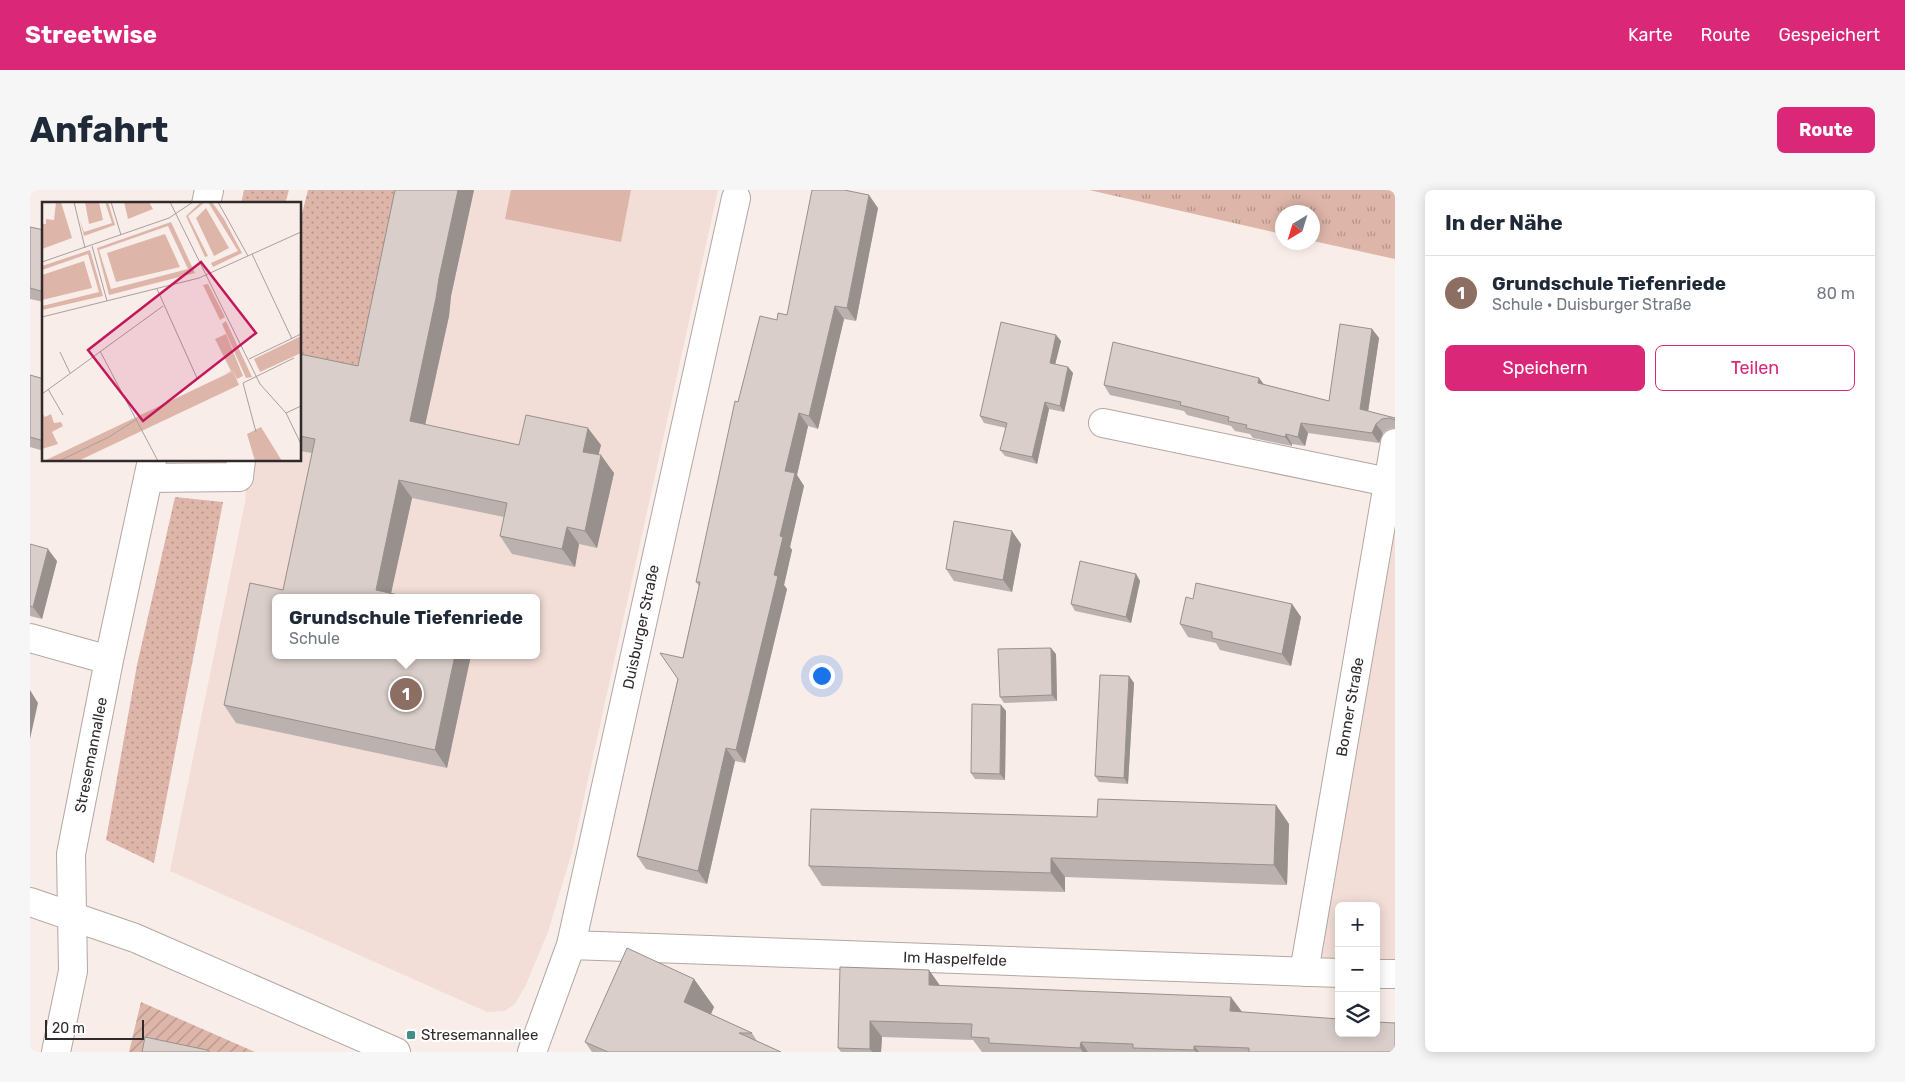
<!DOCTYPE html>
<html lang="de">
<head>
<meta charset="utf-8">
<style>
  body { margin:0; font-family:Rubik,sans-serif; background:#f6f6f7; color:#1f2937 }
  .controls { position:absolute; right:15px; bottom:15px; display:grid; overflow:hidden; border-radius:8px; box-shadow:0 2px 12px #0003 }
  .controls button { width:45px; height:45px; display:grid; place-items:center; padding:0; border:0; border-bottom:1px solid #e0e1e3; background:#fff; color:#1f2937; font:25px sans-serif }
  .compass { position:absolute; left:1245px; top:15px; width:45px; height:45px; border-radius:50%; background:#fff; box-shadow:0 2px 12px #0003; rotate:218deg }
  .scale { position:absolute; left:15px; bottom:12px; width:99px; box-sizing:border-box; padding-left:5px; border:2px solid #302b2a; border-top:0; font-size:14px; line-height:18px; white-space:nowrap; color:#302b2a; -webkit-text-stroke:4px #fefefe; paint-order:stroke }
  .you { position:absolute; left:791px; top:485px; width:18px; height:18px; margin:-12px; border:4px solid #fff; border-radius:50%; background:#1a73e8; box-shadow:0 0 0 8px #1a73e833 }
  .badge { display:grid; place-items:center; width:32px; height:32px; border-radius:50%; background:#db2777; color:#fff; font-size:16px; font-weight:700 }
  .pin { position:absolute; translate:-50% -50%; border:2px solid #fff; box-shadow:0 1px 5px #0006 }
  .popup { position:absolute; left:242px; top:404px; width:268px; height:65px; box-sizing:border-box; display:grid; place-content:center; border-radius:8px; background:#fff; filter:drop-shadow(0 1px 4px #0005); font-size:16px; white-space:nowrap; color:#747a83 }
  .popup b { font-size:19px; color:#1f2937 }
  .popup::after { content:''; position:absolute; left:50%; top:100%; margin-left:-10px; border:10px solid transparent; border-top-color:#fff }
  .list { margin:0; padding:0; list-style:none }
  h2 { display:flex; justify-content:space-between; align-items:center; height:65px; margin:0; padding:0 20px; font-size:21px }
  h2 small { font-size:16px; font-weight:400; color:#747a83 }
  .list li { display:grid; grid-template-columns:32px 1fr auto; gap:15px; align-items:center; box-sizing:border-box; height:75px; padding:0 20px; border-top:1px solid #e0e1e3 }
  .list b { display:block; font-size:19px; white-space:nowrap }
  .list p { margin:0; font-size:16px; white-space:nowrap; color:#747a83 }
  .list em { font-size:16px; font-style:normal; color:#747a83 }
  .actions { display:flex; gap:10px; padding:15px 20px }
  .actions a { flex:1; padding:11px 0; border:1px solid #db2777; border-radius:8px; text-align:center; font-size:18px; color:#db2777 }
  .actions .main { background:#db2777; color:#fff }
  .icon { flex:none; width:28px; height:28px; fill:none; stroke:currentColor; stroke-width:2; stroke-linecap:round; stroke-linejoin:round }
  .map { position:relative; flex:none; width:1365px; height:862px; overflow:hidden; border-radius:8px }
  header { display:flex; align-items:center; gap:30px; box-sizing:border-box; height:70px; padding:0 25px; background:#db2777; color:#fff }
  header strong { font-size:24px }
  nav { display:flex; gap:28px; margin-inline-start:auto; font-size:18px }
  .intro { display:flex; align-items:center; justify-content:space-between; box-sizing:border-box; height:120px; padding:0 30px }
  h1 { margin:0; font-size:35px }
  .button { padding:12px 22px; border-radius:8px; background:#db2777; color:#fff; font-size:18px; font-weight:700 }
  main { display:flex; gap:30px; padding:0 30px }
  aside { flex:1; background:#fff; border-radius:8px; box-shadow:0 2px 12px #0003 }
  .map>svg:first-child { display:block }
  .built { fill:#f2ded7; fill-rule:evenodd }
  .grass { fill:url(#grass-dots) }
  .park { fill:url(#park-tufts) }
  .garden { fill:url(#garden-furrows) }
  .pitch { fill:#deb6a9 }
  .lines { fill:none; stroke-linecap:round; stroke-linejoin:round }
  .minor-casing { stroke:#b2a7a3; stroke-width:30 }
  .minor { stroke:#fff; stroke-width:28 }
  .wall { fill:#bbb1ae }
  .shaded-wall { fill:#98908d }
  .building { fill:#d9ceca; stroke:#98908d }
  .poi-dot { fill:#468d87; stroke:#fefefe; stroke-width:2 }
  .labels { text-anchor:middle; stroke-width:4; stroke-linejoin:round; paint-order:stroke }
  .street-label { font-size:15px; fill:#302b2a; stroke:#fefefe }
  .poi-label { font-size:15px; fill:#302b2a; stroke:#fefefe; text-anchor:start }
  .inset-road { fill:none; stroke:#a99f9d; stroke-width:1 }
  .view { fill:#c2185b; fill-opacity:0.15; stroke:#c2185b; stroke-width:2.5 }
  .inset-edge { fill:none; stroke:#302b2a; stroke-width:2.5 }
</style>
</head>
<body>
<header>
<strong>Streetwise</strong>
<nav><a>Karte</a><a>Route</a><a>Gespeichert</a></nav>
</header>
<div class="intro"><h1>Anfahrt</h1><a class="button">Route</a></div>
<main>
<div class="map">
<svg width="1365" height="862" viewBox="0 0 1365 862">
  <defs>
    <pattern id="grass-dots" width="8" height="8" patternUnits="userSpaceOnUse" patternTransform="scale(1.25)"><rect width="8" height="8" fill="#deb6a9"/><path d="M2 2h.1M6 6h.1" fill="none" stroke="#b4948a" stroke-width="1.8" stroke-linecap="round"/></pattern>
    <pattern id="park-tufts" width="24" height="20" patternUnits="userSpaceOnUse" patternTransform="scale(1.25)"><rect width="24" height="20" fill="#deb6a9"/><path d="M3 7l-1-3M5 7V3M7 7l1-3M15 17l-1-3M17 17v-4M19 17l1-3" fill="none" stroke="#b4948a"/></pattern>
    <pattern id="garden-furrows" width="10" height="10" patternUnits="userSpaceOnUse" patternTransform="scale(1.25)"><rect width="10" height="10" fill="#deb6a9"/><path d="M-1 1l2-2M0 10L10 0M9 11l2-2" fill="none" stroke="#b4948a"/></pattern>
  </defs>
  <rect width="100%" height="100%" fill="#f9edea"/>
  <path class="built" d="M 278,0 L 688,0 L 542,662 L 518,742 L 495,797 L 484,815 L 474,821 L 457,822 L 140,681 L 215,312 L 219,270 L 270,270 L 270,32 ZM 246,408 L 506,408 L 506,465 L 246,465 Z
    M 1365,253 L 1365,784 L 1346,784 L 1346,716 L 1309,716 L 1309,783 L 1274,782 Z"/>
  <path class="grass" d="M 214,0 L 259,0 L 255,14 L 211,14 Z
    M 278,0 L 381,0 L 345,195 L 270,179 L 270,32 Z
    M 145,307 L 193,312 L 124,673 L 76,650 L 107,475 Z"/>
  <path class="park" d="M 1059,0 L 1365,0 L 1365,69 L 1283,51 L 1282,22 L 1252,22 L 1252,44 Z"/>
  <path class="garden" d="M 111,812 L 225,862 L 99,862 Z"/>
  <path class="pitch" d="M 481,0 L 601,0 L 591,52 L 475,29 Z"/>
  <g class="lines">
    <defs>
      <path id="minor" d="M 176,14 L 179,0
        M 1073,233 L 1358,292
        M 118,288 L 209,287 L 211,270
        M 0,448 L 79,470
        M 0,712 L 105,748 L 366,862
        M 541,755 L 1309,783
        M 1274,782 L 1365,253
        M 1346,784 L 1365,784
        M 26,862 L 43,781 L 41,664 L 79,470 L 122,270
        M 502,862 L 541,755 L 706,8"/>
    </defs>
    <use href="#minor" class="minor-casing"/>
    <use href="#minor" class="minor"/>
  </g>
  <path class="wall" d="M 365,0 L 444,0 L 421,106 L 419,126 L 395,235 L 489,255 L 571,255 L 568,265 L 584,283 L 567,358 L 549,354 L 545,377 L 482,364 L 470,346 L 474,327 L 382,308 L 361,403 L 246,465 L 441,465 L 417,578 L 206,533 L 194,515 L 253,400 L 282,263 L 270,261 L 270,164 L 328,176 Z
    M 848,18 L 826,131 L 814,129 L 788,239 L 778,236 L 767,285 L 774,296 L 760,357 L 762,360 L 754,395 L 757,399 L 715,573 L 705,571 L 677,694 L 616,679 L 607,666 L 669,396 L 666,392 L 708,212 L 747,130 L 757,125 Z
    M 0,37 L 14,40 L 14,112 L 0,109 Z
    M 1342,139 L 1349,148 L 1338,221 L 1365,228 L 1365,238 L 1359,239 L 1353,243 L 1349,253 L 1278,243 L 1275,256 L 1262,254 L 1262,256 L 1223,248 L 1220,244 L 1205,241 L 1201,236 L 1157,225 L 1154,221 L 1080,205 L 1074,195 L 1229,188 L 1233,194 L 1299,211 Z
    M 1026,145 L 1031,151 L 1025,174 L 1038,177 L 1043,183 L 1034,222 L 1019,219 L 1007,274 L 975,266 L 970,260 L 976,238 L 954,233 L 950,226 Z
    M 0,185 L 14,189 L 14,261 L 0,257 Z
    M 0,354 L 27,371 L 12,429 L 0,426 Z
    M 991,354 L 982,402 L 924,391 L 916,379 Z
    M 1106,384 L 1110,391 L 1101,433 L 1045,421 L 1041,414 Z
    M 1163,409 L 1262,414 L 1271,427 L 1261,476 L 1190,460 L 1186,453 L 1158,447 L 1150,434 Z
    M 1026,464 L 1027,511 L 974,513 L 970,507 Z
    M 1099,486 L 1104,493 L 1098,594 L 1069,592 L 1065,586 Z
    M 971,515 L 976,521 L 975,590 L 945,589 L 941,583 Z
    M 1246,615 L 1259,634 L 1257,695 L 1035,687 L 1035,702 L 792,696 L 779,676 L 1067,627 Z
    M 899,780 L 910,796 L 1212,822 L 1365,862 L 952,862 L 943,850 L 852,847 L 851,862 L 811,862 L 808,858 Z
    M 664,789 L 684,817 L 681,824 L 722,843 L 727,851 L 751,862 L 562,862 L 555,852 Z"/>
  <path class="shaded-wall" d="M 428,0 L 444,0 L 421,106 L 419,126 L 392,249 L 380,231 L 409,88 Z
    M 839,5 L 848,18 L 826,131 L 817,118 Z
    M 805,116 L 814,129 L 788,239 L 779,226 Z
    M 1342,139 L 1349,148 L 1337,229 L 1330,219 Z
    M 1026,145 L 1031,151 L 1024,179 L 1020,173 Z
    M 1038,177 L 1043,183 L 1034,222 L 1030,216 Z
    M 1229,188 L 1236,197 L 1228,193 Z
    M 1015,212 L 1019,219 L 1007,274 L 1002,267 Z
    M 769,223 L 778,236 L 767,285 L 774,296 L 760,357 L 762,360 L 754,395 L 757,399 L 715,573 L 706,560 L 744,385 L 750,346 L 755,281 Z
    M 1271,233 L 1278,243 L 1275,256 L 1268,247 Z
    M 1346,234 L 1353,243 L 1349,253 L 1342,243 Z
    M 558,238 L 571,255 L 565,279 L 553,262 Z
    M 1256,244 L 1262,254 L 1262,256 L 1255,247 Z
    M 571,265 L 584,283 L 567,358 L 555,341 Z
    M 369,290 L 382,308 L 360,408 L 346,400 Z
    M 537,337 L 549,354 L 545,377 L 532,359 Z
    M 982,341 L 991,354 L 982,402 L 973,390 Z
    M 18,359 L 27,371 L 12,429 L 3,417 Z
    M 1106,384 L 1110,391 L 1101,433 L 1096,427 Z
    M 1262,414 L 1271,427 L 1261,476 L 1252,464 Z
    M 1021,458 L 1026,464 L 1027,511 L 1022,505 Z
    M 425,465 L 441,465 L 417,578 L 405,560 Z
    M 1099,486 L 1104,493 L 1098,594 L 1094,588 Z
    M 0,500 L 8,513 L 0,549 Z
    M 971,515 L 976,521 L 975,590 L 970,584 Z
    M 696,558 L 705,571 L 677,694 L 668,681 Z
    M 1246,615 L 1259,634 L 1257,695 L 1244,675 Z
    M 1021,668 L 1035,687 L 1035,702 L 1021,683 Z
    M 899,780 L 911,797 L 899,795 Z
    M 664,789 L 684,817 L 674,840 L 654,812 Z
    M 1201,807 L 1213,823 L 1200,821 Z
    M 840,831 L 852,847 L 851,862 L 842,862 L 840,859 Z
    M 1051,852 L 1058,862 L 1053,862 L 1050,858 Z
    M 1164,856 L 1169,862 L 1166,862 L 1164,860 Z"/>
  <path class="building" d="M 365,0 L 428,0 L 409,88 L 406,108 L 380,231 L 489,255 L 496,225 L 558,238 L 553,262 L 571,265 L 555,341 L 537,337 L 532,359 L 470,346 L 477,313 L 369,290 L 346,400 L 382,408 L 246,408 L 246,465 L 425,465 L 405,560 L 194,515 L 220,393 L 253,400 L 285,249 L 270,246 L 270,164 L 328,176 Z
    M 782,0 L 814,0 L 839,5 L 817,118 L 805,116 L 779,226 L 769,223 L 755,281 L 765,283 L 750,346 L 753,347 L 744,385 L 748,386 L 706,560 L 696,558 L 668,681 L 607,666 L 648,489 L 630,463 L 653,468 L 670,392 L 666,392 L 705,211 L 708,212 L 730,126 L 747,130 L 748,123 L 757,125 Z
    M 0,37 L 14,40 L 14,102 L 0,98 Z
    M 971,132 L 1026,145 L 1020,173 L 1038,177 L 1030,216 L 1015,212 L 1002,267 L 970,260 L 977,233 L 950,226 Z
    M 1310,134 L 1342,139 L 1330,219 L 1365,228 L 1365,230 L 1360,228 L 1352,229 L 1346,234 L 1342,243 L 1271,233 L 1268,247 L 1256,244 L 1255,247 L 1216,238 L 1217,235 L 1198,231 L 1199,227 L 1150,215 L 1151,212 L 1074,195 L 1083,152 L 1229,188 L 1228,193 L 1299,211 Z
    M 0,185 L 14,189 L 14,251 L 0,247 Z
    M 924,331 L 982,341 L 973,390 L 916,379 Z
    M 0,354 L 18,359 L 3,417 L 0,416 Z
    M 1050,371 L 1106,384 L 1096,427 L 1041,414 Z
    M 1166,393 L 1262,414 L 1252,464 L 1182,448 L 1182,442 L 1150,434 L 1156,407 L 1163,409 Z
    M 1021,458 L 1022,505 L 970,507 L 968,459 Z
    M 1070,485 L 1099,486 L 1094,588 L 1065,586 Z
    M 942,514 L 971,515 L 970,584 L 941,583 Z
    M 1068,609 L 1246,615 L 1244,675 L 1021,668 L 1021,683 L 779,676 L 781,619 L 1067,627 Z
    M 597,758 L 664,789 L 654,812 L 722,843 L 709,843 L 751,862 L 578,862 L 555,852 Z
    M 810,777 L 899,780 L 899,795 L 1201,807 L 1200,821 L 1309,829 L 1309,843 L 1346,843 L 1346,832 L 1365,833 L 1365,862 L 1219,862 L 1219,858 L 1164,856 L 1164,860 L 1103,858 L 1103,854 L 1051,852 L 1050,858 L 959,853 L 959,848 L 941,847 L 942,834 L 840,831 L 840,859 L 808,858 Z
    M 115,847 L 177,860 L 180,862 L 112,862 Z"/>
  <rect class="poi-dot" x="376" y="840" width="10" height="10" rx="2.5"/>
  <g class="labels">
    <g class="street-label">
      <text transform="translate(611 437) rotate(-78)" y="5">Duisburger Straße</text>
      <text transform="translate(1320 517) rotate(-80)" y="5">Bonner Straße</text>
      <text transform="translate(61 565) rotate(-79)" y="5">Stresemannallee</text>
      <text transform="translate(925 769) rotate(2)" y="5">Im Haspelfelde</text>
    </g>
    <g class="poi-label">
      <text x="391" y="850">Stresemannallee</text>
    </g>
  </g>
  <g transform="translate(12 12)">
    <rect width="259" height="259" fill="#f9edea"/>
    <path d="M 166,82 L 183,115 L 178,118 L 161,83 ZM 184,119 L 210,175 L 204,176 L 180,122 ZM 184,132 L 201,174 L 195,177 L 191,169 L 182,172 L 189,169 L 173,137 Z" fill="#deb6a9"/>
    <path d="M 259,134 L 259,151 L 218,170 L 212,157 ZM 191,169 L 197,183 L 36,259 L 2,259 ZM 219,225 L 240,259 L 213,259 L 205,232 Z" fill="#deb6a9"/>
    <path d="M 14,0 L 19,0 L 30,36 L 0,47 L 0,22 L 4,22 L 4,17 L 12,18 ZM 43,0 L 57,0 L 61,18 L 47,22 ZM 63,0 L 66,0 L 73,23 L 42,34 L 38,18 L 42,30 L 70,21 ZM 82,0 L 107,0 L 111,7 L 86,17 ZM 159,0 L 163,0 L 146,14 L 166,54 L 163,55 L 144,14 ZM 166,0 L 170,0 L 182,17 L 200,51 L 171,65 L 169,61 L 196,49 ZM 164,6 L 187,46 L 172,54 L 154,16 ZM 129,20 L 153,71 L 67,93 L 55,46 ZM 126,24 L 146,67 L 69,87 L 57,48 ZM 123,32 L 138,65 L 74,80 L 65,51 ZM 48,48 L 61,94 L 0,108 L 0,104 L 57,90 L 46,52 L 0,68 L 0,64 ZM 42,59 L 50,86 L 0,98 L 0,73 ZM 0,211 L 3,215 L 9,212 L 12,221 L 19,220 L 21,224 L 10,230 L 16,242 L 0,247 Z" fill="#deb6a9" fill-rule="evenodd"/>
    <path class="inset-road" d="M 32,0 L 43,46M 69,0 L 79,33M 128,0 L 218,182 L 244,211 L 259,242M 176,0 L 206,54M 50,44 L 65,99M 210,52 L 250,137M 0,60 L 127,16 L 151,0M 115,87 L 155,176M 0,115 L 157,76 L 259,30M 58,149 L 116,259M 18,150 L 28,171M 207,157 L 259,132M 6,187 L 21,213M 0,192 L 121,104M 244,211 L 259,204M 214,230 L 201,181 L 252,156M 17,259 L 67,235 L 95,217"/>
    <path class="view" d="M 159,60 L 214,131 L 101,219 L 46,148 Z"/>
    <rect width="259" height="259" class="inset-edge"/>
  </g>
</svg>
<div class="controls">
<button>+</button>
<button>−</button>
<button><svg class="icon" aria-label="layers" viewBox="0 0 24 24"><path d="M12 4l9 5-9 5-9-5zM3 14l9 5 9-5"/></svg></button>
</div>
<svg class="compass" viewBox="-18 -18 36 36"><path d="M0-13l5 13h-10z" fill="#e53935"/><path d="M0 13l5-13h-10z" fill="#747a83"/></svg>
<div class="scale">20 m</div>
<div class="you"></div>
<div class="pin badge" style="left:376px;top:504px;background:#8d6e63">1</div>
<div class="popup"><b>Grundschule Tiefenriede</b>Schule</div>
</div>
<aside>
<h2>In der Nähe<small></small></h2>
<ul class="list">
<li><span class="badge" style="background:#8d6e63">1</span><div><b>Grundschule Tiefenriede</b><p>Schule · Duisburger Straße</p></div><em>80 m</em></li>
</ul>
<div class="actions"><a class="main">Speichern</a><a>Teilen</a></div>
</aside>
</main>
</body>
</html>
